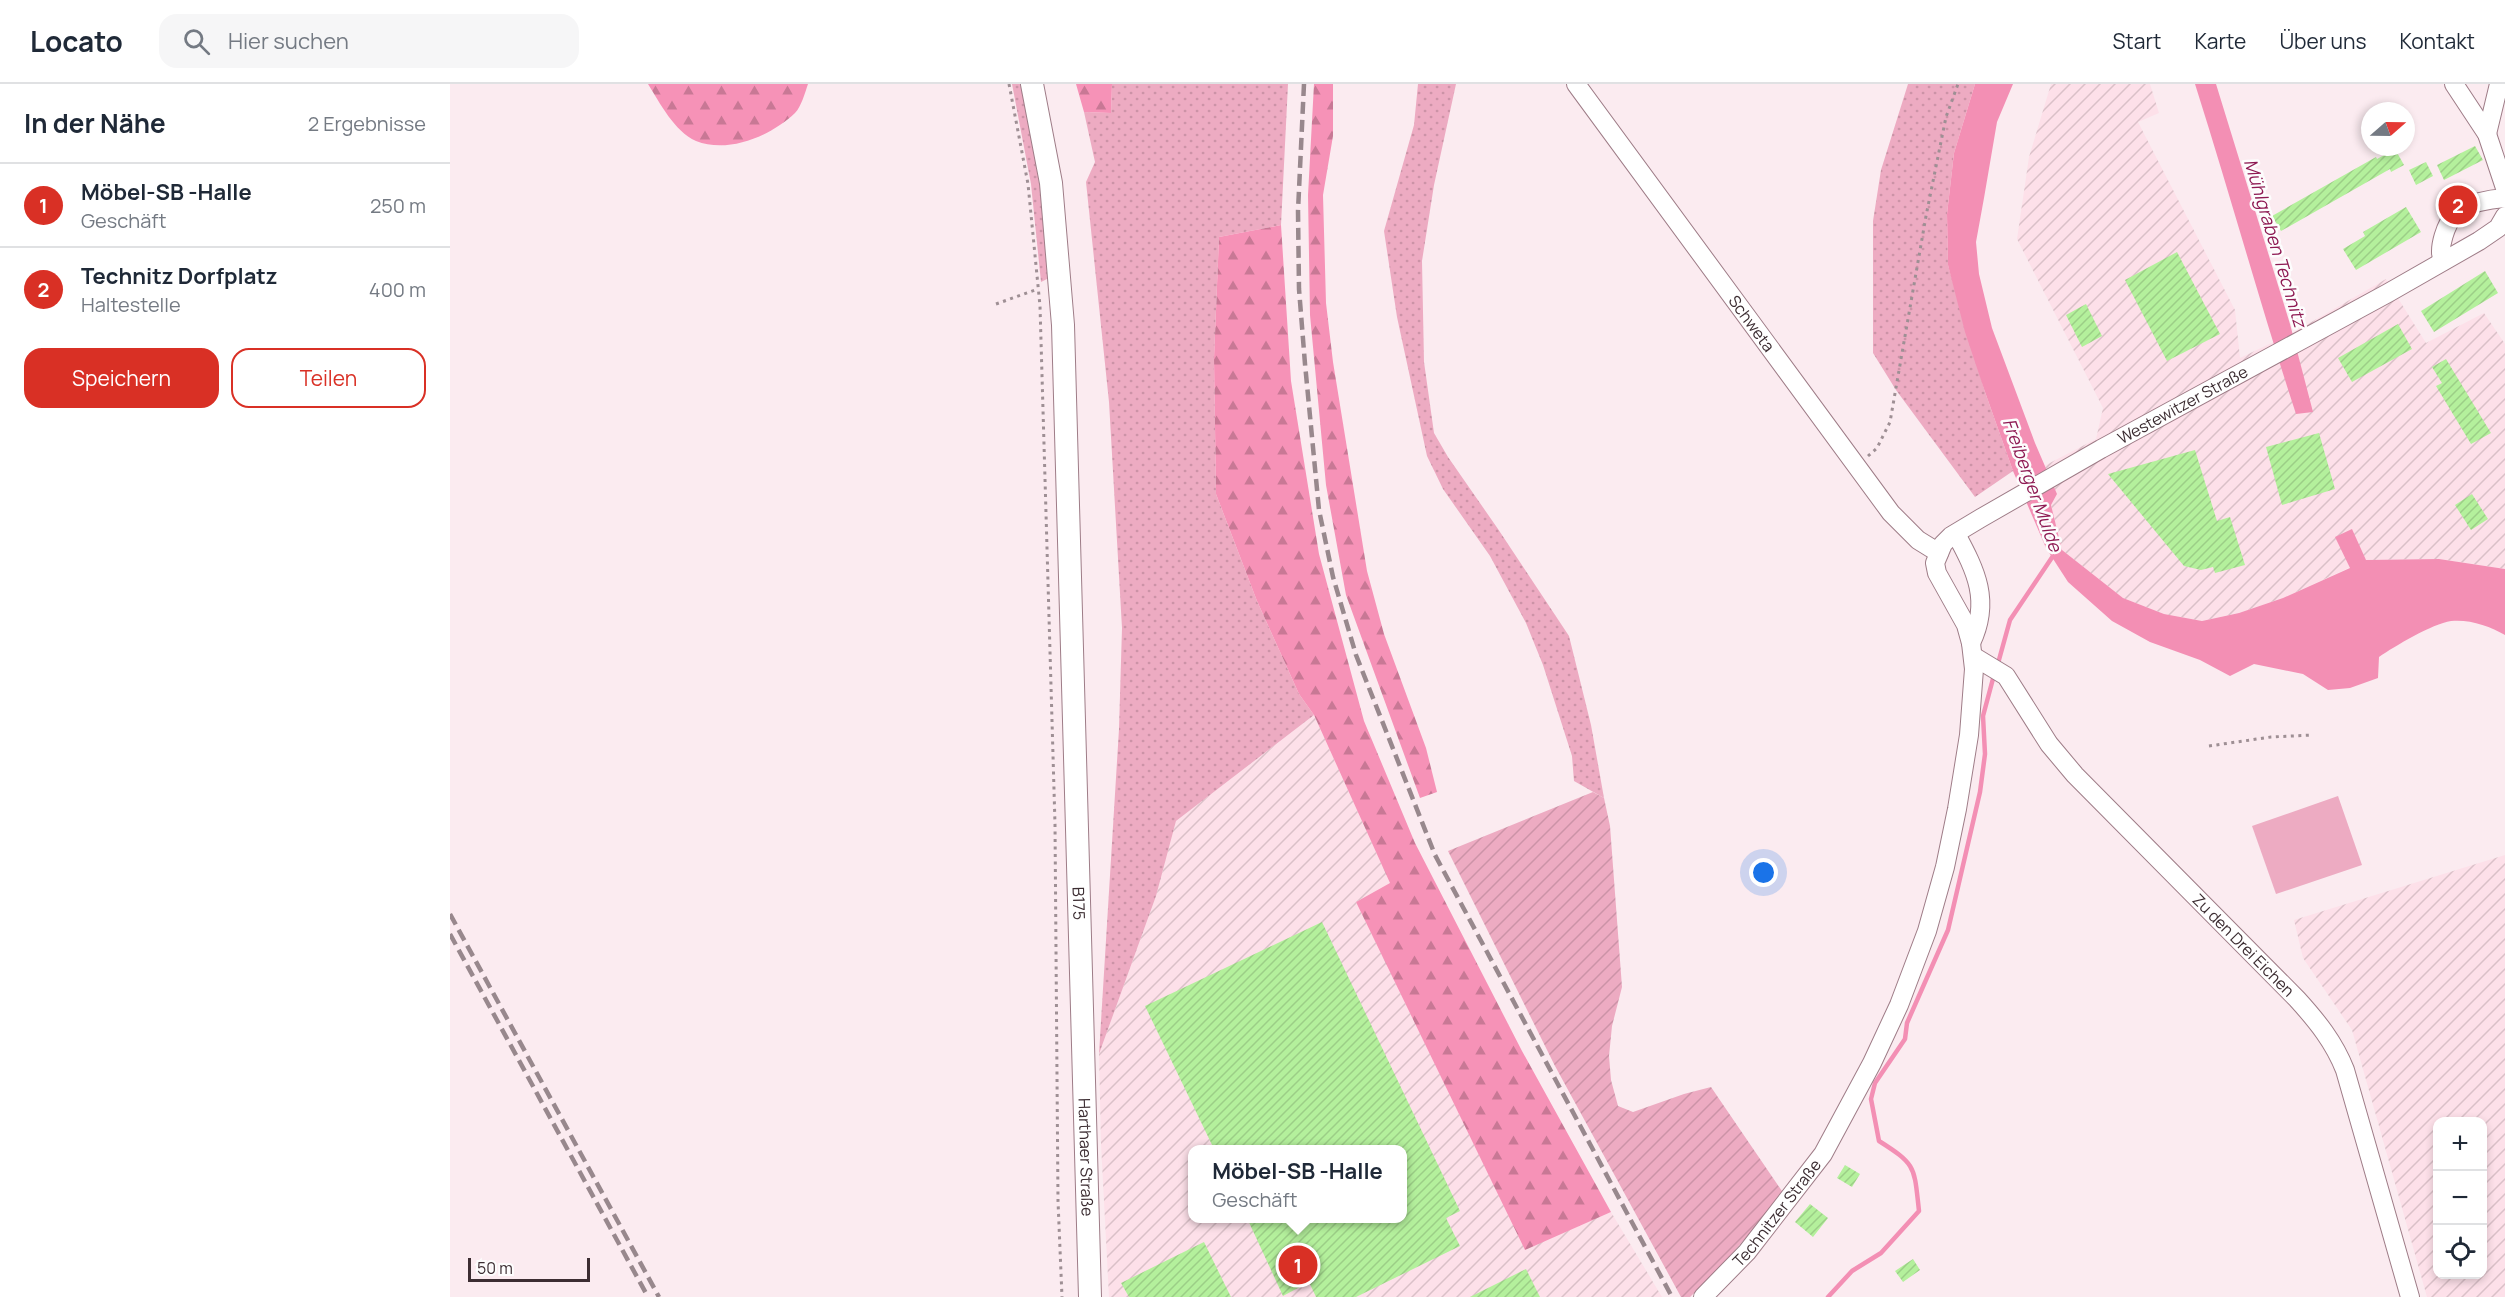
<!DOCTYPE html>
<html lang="de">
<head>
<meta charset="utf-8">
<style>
  body { margin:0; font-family:Manrope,sans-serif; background:#f6f6f7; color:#1f2937 }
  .controls { position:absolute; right:18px; bottom:18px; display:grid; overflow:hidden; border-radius:12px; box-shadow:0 3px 9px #0003 }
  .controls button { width:54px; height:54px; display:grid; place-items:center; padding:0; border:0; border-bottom:2px solid #e0e1e3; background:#fff; color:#1f2937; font:30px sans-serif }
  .compass { position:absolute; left:1911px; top:18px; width:54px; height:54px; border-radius:50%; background:#fff; box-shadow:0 3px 9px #0003; rotate:70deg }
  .scale { position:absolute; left:18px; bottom:15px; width:122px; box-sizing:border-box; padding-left:6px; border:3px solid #3c2d32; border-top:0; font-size:16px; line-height:21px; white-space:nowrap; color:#3c2d32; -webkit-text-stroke:4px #fdfdfd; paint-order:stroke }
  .you { position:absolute; left:1314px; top:789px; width:21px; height:21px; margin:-15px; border:4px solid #fff; border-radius:50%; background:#1a73e8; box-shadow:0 0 0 9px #1a73e833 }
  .badge { display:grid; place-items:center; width:39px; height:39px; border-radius:50%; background:#d93025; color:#fff; font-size:20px; font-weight:700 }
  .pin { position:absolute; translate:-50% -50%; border:3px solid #fff; box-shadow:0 2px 6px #0006 }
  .popup { position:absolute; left:738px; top:1061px; width:219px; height:78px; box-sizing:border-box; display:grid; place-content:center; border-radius:12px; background:#fff; filter:drop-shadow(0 2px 4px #0005); font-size:20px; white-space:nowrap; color:#747a83 }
  .popup b { font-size:22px; color:#1f2937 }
  .popup::after { content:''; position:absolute; left:50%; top:100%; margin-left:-12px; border:12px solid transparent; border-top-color:#fff }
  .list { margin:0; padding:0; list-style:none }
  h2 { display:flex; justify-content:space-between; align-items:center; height:78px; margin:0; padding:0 24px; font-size:26px }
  h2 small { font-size:20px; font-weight:400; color:#747a83 }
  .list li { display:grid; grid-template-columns:39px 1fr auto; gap:18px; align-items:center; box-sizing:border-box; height:84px; padding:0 24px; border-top:2px solid #e0e1e3 }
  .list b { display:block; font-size:22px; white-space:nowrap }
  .list p { margin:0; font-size:20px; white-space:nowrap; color:#747a83 }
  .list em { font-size:20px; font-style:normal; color:#747a83 }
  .actions { display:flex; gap:12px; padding:18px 24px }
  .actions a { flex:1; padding:14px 0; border:2px solid #d93025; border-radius:18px; text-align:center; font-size:21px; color:#d93025 }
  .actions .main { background:#d93025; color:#fff }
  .icon { flex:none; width:33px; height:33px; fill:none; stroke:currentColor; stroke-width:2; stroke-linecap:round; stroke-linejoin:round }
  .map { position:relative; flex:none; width:2055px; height:1213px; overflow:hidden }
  header { display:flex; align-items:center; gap:36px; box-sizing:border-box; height:84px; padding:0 30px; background:#fff; border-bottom:2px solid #e0e1e3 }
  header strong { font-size:28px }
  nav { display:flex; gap:33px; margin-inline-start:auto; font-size:21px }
  .search { width:420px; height:54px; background:#f6f6f7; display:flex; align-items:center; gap:15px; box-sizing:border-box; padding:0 21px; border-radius:18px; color:#747a83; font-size:22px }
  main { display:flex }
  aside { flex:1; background:#fff }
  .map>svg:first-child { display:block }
  .industrial { fill:url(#industrial-furrows); fill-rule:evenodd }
  .grass { fill:url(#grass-dots) }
  .forest { fill:url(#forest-firs) }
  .garden { fill:url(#garden-furrows) }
  .pitch { fill:#edabc2 }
  .water { fill:#f38fb4 }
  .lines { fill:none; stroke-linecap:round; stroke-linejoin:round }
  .stream { stroke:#f38fb4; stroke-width:4.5 }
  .building { fill:url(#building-hatch) }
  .minor-casing { stroke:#9e7c87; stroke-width:20 }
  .major-casing { stroke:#9e7c87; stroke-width:24 }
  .path { stroke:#9e8f94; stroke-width:3; stroke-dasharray:3 4.5; stroke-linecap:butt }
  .minor { stroke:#fff; stroke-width:18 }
  .major { stroke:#fff; stroke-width:22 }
  .rail { stroke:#98888d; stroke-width:4.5; stroke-dasharray:12 6; stroke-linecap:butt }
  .labels { text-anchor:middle; stroke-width:5; stroke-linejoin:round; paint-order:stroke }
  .street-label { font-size:16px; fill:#3c2d32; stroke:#fdfdfd }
  .water-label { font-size:18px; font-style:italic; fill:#8e1a53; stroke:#fdfdfd }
</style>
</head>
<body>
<header>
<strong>Locato</strong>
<div class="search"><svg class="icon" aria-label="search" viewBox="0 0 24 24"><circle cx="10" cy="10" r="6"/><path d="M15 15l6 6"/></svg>Hier suchen</div>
<nav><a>Start</a><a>Karte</a><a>Über uns</a><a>Kontakt</a></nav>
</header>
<main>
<aside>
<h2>In der Nähe<small>2 Ergebnisse</small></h2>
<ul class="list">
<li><span class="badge">1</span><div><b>Möbel-SB -Halle</b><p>Geschäft</p></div><em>250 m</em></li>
<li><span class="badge">2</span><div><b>Technitz Dorfplatz</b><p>Haltestelle</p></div><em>400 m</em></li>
</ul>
<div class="actions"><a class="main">Speichern</a><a>Teilen</a></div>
</aside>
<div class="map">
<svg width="2055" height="1213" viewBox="0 0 2055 1213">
  <defs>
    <pattern id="industrial-furrows" width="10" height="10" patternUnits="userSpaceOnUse" patternTransform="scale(1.5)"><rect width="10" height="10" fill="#fde0e9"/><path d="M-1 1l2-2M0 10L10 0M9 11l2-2" fill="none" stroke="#dac0c8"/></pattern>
    <pattern id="grass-dots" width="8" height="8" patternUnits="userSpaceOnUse" patternTransform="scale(1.5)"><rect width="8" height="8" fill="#edabc2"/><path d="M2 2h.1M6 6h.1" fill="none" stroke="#cc93a7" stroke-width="1.8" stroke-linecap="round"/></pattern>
    <pattern id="forest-firs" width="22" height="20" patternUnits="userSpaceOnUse" patternTransform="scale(1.5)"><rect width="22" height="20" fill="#f692b7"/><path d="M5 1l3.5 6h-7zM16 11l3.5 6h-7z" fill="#c87895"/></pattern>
    <pattern id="garden-furrows" width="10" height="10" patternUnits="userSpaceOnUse" patternTransform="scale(1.5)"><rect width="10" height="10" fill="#edabc2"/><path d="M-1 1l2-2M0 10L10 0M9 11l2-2" fill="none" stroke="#cc93a7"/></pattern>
    <pattern id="building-hatch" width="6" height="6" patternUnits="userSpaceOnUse" patternTransform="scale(1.5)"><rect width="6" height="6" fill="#b4f09c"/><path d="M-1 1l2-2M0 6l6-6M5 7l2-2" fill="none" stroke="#9cce87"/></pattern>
  </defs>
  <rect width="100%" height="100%" fill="#fbebf0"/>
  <path class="industrial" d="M 1601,0 L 1700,0 L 1709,29 L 1688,38 L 1785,226 L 1790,274 L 1844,248 L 1936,195 L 1976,259 L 2034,229 L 2055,260 L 2055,485 L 1989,475 L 1916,476 L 1833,514 L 1789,529 L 1752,537 L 1714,530 L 1673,514 L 1612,466 L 1601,421 L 1607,410 L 1594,382 L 1646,355 L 1653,324 L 1567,155 L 1579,73 Z
    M 864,631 L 940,799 L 906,818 L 1075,1165 L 1161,1128 L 1212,1213 L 659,1213 L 651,1060 L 649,970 L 706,812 L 726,737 ZM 743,1066 L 953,1066 L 953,1134 L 743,1134 Z
    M 2055,771 L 2055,1213 L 1977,1213 L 1902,946 L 1853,874 L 1844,836 ZM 1988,1038 L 2032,1038 L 2032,1190 L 1988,1190 Z"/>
  <path class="grass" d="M 562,0 L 571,0 L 591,109 L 599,194 L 591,198 L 581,100 Z
    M 662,0 L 838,0 L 831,141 L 769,153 L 764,275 L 766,410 L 807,517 L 849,610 L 864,631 L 726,737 L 706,812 L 649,970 L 669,645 L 672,544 L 659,318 L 636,98 L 645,78 L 634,28 L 661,29 Z
    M 968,0 L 1006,0 L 984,101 L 972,177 L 974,278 L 984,349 L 998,373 L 1048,445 L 1119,552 L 1141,641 L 1154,714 L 1124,697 L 1122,672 L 1093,581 L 1076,539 L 1040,472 L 993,405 L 977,372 L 947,233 L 934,147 L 964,41 Z
    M 1458,0 L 1525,0 L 1504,69 L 1497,130 L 1498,181 L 1535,308 L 1563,387 L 1525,413 L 1446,306 L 1423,269 L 1423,137 L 1431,86 Z"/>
  <path class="forest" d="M 198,0 L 358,0 C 355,9 351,23 345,29 C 321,52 278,70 246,57 C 224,47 210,19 198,0 Z
    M 626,0 L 662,0 L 661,29 L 634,28 Z
    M 864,0 L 883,0 L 883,52 L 873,111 L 876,219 L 883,278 L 917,487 L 934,550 L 976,664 L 987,708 L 970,714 L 896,511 L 876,401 L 860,231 L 858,111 Z
    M 831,141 L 841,297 L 869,470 L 914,637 L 965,759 L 1072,967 L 1161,1128 L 1075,1166 L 906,818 L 940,799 L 864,631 L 849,610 L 807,517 L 766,410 L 764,275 L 769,153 Z"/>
  <path class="garden" d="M 1143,708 L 1154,714 L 1160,742 L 1172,903 L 1162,942 L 1159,972 L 1161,996 L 1168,1022 L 1183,1028 L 1234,1010 L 1261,1003 L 1334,1110 L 1265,1189 L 1240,1213 L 1231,1213 L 1105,982 L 998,767 Z"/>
  <path class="pitch" d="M 1888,712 L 1912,781 L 1826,810 L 1802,742 Z"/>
  <path class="water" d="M 1525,0 L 1563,0 L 1547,38 L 1534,114 L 1526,158 L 1529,190 L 1542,244 L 1585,359 L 1607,410 L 1601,421 L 1612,466 L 1673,514 L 1714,530 L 1752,537 L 1789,529 L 1833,514 L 1900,484 L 1885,453 L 1902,445 L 1916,476 L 1989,475 L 2055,485 L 2055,551 C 2040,542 2019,535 2001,537 C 1982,540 1945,562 1929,573 L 1928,594 L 1900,604 L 1878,606 L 1853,590 L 1804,580 L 1780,592 L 1750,576 L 1700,558 L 1662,537 L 1618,498 L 1596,464 L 1563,387 L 1535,308 L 1515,248 L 1498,181 L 1497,130 L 1504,69 Z
    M 1745,0 L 1766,0 L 1840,240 L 1863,328 L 1846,330 C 1810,220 1780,110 1745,0 Z"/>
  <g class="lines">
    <path class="stream" d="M 1547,583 L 1560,536 L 1605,469
      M 1378,1213 L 1402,1187 L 1431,1169 L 1469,1127 C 1464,1083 1467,1081 1429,1057 L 1421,1015 L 1425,999 L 1455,955 L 1457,939 L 1498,846 L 1530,708 L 1535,670 L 1533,632 L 1544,591"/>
  </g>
  <path class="building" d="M 2025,62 L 2033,76 L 1994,96 L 1987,81 Z
    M 1945,65 L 1954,81 L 1941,88 L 1940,85 L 1831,147 L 1822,132 L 1926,73 L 1927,75 Z
    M 1976,78 L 1983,92 L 1966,101 L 1959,86 Z
    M 1956,123 L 1971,148 L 1906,186 L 1893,165 L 1915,152 L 1913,148 Z
    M 1727,168 L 1770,250 L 1717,277 L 1675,196 Z
    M 2035,187 L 2048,209 L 1984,248 L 1971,227 Z
    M 1636,220 L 1652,252 L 1632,263 L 1616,231 Z
    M 1948,240 L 1962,265 L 1902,298 L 1888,274 Z
    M 1996,275 L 2041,349 L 2021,360 L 1986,302 L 1992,299 L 1982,283 Z
    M 1869,349 L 1885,405 L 1832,421 L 1816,363 Z
    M 1745,366 L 1767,437 L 1780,433 L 1795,481 L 1765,489 L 1763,483 L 1751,486 L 1734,482 L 1658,390 Z
    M 2022,410 L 2038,435 L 2021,446 L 2005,421 Z
    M 872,838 L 1010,1127 L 996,1134 L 1010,1162 L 906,1213 L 866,1213 L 859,1198 L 833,1212 L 797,1134 L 953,1134 L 953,1065 L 764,1065 L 695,922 Z
    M 1395,1081 L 1410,1090 L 1402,1103 L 1387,1094 Z
    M 1360,1120 L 1378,1134 L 1363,1153 L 1345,1138 Z
    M 754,1158 L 781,1213 L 679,1213 L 671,1199 Z
    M 1463,1175 L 1470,1186 L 1453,1198 L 1445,1187 Z
    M 1076,1185 L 1090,1213 L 1020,1213 Z"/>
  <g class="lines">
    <defs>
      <g id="minor">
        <path id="s1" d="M 1126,0 L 1441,429 L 1468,456 L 1489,469"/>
        <path d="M 2004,0 L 2037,50 L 2055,104"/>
        <path d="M 2037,50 L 2049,0"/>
        <path d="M 1993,177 C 1987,165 1996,139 2006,129 C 2016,119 2041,115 2055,114"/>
        <path d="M 1506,450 C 1526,487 1541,517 1521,559"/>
        <path id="s2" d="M 1523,572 L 1556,592 L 1599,660 L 1625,691 L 1847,915 C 1867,937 1884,958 1895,986 L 1960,1213"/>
        <path id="s3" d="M 1253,1213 L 1297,1168 L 1373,1070 L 1422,979 L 1449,921 L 1477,847 L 1495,783 L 1507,725 L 1519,651 L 1524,585 L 1521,559 L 1516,541 L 1487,489 L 1485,479 L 1493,460 L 1501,452 L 1531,434 L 1651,365 L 1938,209 L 2029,157 L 2048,144 L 2055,132"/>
      </g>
      <g id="major">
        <path id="s4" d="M 582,0 L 601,99 L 613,241 L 640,1213"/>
      </g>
    </defs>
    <use href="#minor" class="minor-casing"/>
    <use href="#major" class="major-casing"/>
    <path class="path" d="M 559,0 L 578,100 L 590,222 L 605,740 L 608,1117 L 612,1213
      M 546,220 L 588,205
      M 1418,372 L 1427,364 L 1440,338 L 1476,132 L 1496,33 L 1508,0
      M 1759,662 L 1821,653 L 1863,651"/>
    <use href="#minor" class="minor"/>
    <use href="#major" class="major"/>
    <path class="rail" d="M 854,0 L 848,127 L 849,205 L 855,280 L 869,426 L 883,493 L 906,571 L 985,771 L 1222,1213
      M 0,830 L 209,1213
      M 0,850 L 198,1213"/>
  </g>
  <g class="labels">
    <g class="street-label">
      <text dy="6" stroke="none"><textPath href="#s1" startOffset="297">Schweta</textPath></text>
      <text dy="6" stroke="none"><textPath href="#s3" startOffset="1113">Westewitzer Straße</textPath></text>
      <text dy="6" stroke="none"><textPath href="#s4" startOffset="822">B175</textPath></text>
      <text dy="6" stroke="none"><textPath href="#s2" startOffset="399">Zu den Drei Eichen</textPath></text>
      <text dy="6" stroke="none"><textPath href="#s4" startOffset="1076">Harthaer Straße</textPath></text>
      <text dy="6" stroke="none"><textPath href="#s3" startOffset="112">Technitzer Straße</textPath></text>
    </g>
    <g class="water-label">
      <text transform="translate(1825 159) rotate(73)" y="6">Mühlgraben Technitz</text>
      <text transform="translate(1582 401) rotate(70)" y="6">Freiberger Mulde</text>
    </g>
  </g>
</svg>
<div class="controls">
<button>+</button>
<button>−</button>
<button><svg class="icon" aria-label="locate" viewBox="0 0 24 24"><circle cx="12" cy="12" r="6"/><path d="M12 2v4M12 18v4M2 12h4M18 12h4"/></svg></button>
</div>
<svg class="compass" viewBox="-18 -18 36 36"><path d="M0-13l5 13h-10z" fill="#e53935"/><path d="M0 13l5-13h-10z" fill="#747a83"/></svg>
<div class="scale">50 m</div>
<div class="you"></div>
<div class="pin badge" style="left:848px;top:1181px">1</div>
<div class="popup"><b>Möbel-SB -Halle</b>Geschäft</div>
<div class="pin badge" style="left:2008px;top:121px">2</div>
</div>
</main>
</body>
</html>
